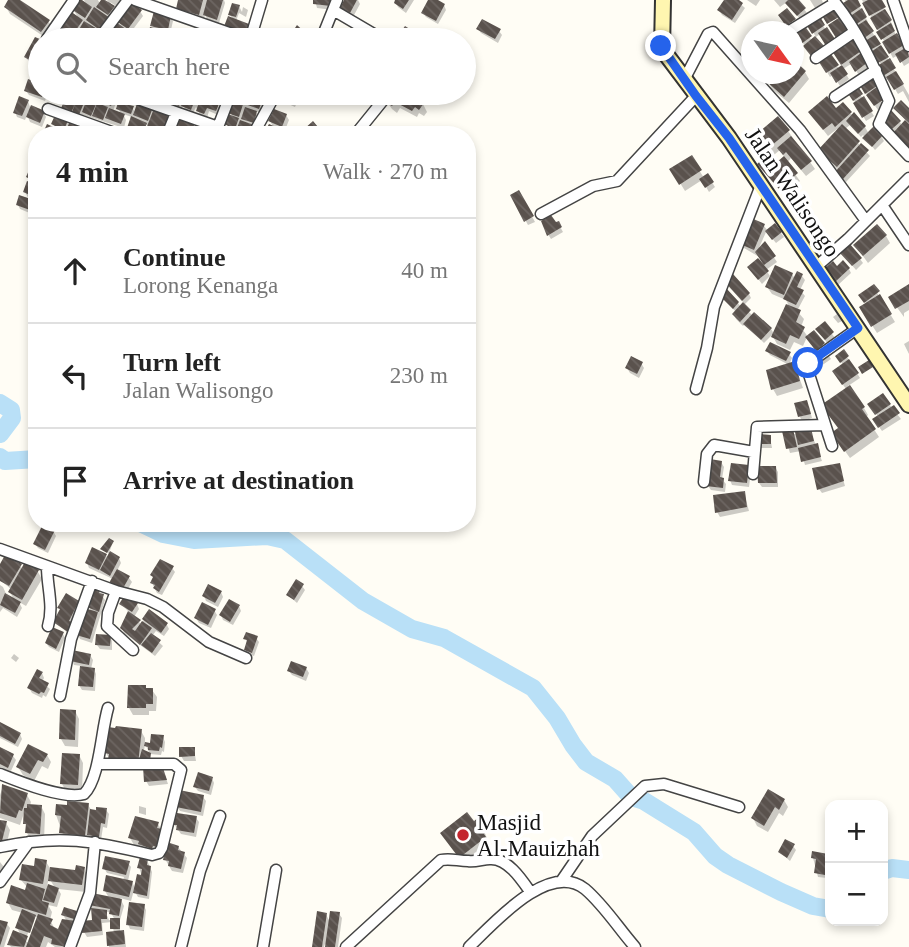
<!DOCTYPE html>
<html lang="en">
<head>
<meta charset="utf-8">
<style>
  body { margin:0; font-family:"Times New Roman",serif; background:#f2f2f2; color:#222 }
  .controls { position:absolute; right:21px; bottom:21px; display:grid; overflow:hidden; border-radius:14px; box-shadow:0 4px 10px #0003 }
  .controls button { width:63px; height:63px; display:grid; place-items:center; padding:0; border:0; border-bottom:2px solid #e0e0e0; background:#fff; color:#222; font:35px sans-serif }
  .compass { position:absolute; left:741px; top:21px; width:63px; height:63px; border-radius:50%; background:#fff; box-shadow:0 4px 10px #0003; rotate:123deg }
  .stop { position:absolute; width:21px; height:21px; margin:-16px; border:5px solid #2563eb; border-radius:50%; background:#fff }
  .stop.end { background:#2563eb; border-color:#fff; box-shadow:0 2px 7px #0008 }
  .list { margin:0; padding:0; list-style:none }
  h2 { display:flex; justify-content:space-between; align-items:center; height:91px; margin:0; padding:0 28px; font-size:30px }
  h2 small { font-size:23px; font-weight:400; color:#767676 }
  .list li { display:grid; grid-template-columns:46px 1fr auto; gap:21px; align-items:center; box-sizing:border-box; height:105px; padding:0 28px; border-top:2px solid #e0e0e0 }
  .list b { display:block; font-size:26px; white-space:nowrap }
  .list p { margin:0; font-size:23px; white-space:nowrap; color:#767676 }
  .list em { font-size:23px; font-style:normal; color:#767676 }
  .icon { flex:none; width:38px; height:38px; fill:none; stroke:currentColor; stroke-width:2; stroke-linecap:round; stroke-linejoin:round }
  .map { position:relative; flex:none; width:909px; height:947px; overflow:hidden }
  .search { position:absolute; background:#fff; box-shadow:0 4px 10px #0003; left:28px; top:28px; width:448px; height:77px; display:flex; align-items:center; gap:18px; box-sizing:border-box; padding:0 24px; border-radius:38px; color:#767676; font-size:26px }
  .panel { position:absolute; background:#fff; box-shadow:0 4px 10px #0003; left:28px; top:126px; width:448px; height:406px; border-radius:28px }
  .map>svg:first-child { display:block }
  .shadow { fill:#0003; fill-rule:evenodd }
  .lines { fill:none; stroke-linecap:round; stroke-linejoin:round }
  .river { stroke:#b9e0f7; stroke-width:18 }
  .building { fill:url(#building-back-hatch) }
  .street-casing { stroke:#444; stroke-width:13 }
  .secondary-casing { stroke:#333; stroke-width:18 }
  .street { stroke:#fff; stroke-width:10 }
  .secondary { stroke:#fff6b0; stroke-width:14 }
  .route { stroke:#2563eb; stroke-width:9 }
  .poi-dot { fill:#c4262e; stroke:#fff; stroke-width:2.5 }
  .labels { text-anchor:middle; stroke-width:7; stroke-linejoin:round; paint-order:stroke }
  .street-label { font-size:23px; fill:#111; stroke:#fff }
  .poi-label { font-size:23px; fill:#111; stroke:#fff; text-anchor:start }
</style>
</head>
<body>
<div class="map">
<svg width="909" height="947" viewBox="0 0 909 947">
  <defs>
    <pattern id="building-back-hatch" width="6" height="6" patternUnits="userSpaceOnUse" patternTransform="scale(1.75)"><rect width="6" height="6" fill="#5a524d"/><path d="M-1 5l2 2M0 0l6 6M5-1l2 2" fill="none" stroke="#6d6662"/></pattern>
  </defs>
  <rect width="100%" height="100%" fill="#fffdf5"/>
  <path class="shadow" d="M 11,0 L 17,0 L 48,21 L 53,28 L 46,38 L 10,14 L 6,7 Z
    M 84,0 L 98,0 L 100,4 L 110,5 L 107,0 L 123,0 L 119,8 L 110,2 L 116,12 L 105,32 L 116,39 L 110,30 L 124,30 L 118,21 L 140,11 L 143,16 L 131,32 L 123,27 L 129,36 L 126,40 L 117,37 L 118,40 L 90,40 L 85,37 L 87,40 L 56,40 L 55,38 L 79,19 L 73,9 L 87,6 Z
    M 180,0 L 224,0 L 225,3 L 219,23 L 207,19 L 205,15 L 203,22 L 182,16 L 178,9 Z
    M 315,0 L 335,0 L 333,10 L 317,8 Z
    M 346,0 L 358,0 L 360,4 L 353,17 L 344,12 L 342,8 Z
    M 398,0 L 414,0 L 406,13 L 398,7 L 396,3 Z
    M 430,0 L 444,5 L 446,10 L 438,24 L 426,17 L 423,13 Z
    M 726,0 L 736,0 L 745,8 L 735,23 L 722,15 L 719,10 Z
    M 747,0 L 760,0 L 756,6 Z
    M 774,0 L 797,0 L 807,13 L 800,19 L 787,2 L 780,7 Z
    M 810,0 L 822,0 L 823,3 L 815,8 Z
    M 845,0 L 855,0 L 860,7 L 868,22 L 867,23 L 909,95 L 909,102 L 903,91 L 898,94 L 889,79 L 887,80 L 880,67 L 882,66 L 852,17 Z
    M 862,0 L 880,0 L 893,26 L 891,27 L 909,54 L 909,63 L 904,66 L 898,55 L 893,58 Z
    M 239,6 L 242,12 L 243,7 L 248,10 L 246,17 L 239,13 L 236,21 L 248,25 L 251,30 L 247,40 L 230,15 Z
    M 170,17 L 173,21 L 170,34 L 162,32 L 164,40 L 151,40 L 149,37 L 155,30 L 152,25 Z
    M 818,18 L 836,45 L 820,34 L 816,37 L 808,24 Z
    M 198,27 L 218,35 L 220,39 L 222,36 L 232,40 L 192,40 Z
    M 804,28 L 812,41 L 825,52 L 815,60 L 796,33 Z
    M 478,29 L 499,31 L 502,35 L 498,43 L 481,33 Z
    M 36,39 L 40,41 L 40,74 L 36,72 L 26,57 Z
    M 851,40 L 869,68 L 859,75 L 851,64 L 843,69 L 849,79 L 840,86 L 833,75 L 830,77 L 821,62 L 831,56 L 839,69 L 843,66 L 834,52 Z
    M 794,62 L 805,72 L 809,79 L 789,103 L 772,89 L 768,81 L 774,74 L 794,74 Z
    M 870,78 L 887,103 L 878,110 L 863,89 Z
    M 29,82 L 40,86 L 40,93 L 48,93 L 45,101 L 29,95 L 26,91 Z
    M 856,88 L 874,116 L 866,121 L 849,92 Z
    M 61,93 L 69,93 L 75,97 L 73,93 L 109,93 L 114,95 L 117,100 L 113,111 L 121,114 L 118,108 L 129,101 L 135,113 L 152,108 L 169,135 L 144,135 L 148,125 L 144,125 L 140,135 L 131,132 L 129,128 L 132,117 L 123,114 L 126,120 L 124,128 L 83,115 L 81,119 L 65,112 L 63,108 L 69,95 ZM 83,94 L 92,97 L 90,101 L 86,102 L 82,100 Z
    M 155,93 L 181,93 L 186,98 L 194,99 L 199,107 L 218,105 L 220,110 L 218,115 L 209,111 L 207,118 L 200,115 L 196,107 L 193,113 L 186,110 L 183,105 L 181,110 L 175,108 L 172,102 L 170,108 L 157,102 Z
    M 237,93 L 263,93 L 266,98 L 261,113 L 255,111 L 259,117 L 254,135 L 240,135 L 231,130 L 234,135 L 222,135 L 224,129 L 230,131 L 226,124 L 234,119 L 231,113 L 240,98 Z
    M 283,93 L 301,93 L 295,107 L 284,102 L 281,97 Z
    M 362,93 L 382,93 L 375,102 Z
    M 402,93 L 408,93 L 423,104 L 427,112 L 424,116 L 419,113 L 417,117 L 400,108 L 397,113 L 392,109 L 387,102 L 398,99 Z
    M 414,93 L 430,93 L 432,96 L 429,101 Z
    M 28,101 L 30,107 L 44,113 L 46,117 L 42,127 L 30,122 L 27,115 L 25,120 L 17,117 L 15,112 Z
    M 896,109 L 909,110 L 909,150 L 887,124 L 900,122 L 902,126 L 906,121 Z
    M 836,110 L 850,113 L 865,127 L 869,134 L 881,136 L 884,141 L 875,150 L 863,135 L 861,137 L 850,125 L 845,129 L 870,156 L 846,182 L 839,177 L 837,172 L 838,170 L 825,158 L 821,151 L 839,130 L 837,129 L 828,136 L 810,113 Z
    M 286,115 L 289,120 L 285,130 L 278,128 L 282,135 L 269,135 L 274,128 L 270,121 Z
    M 68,119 L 71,124 L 87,127 L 91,133 L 92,129 L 107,135 L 68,135 L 62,131 L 64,135 L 44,135 L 57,131 L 53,124 Z
    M 788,131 L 815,169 L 806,176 L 791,158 L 787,163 L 800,181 L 784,195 L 759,164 L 769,156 L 760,145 ZM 780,150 L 785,158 L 775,167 L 770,158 Z
    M 691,157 L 704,178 L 708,176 L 715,187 L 709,192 L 702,180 L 685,191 L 672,170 Z
    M 37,165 L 37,179 L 34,185 L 37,186 L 37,200 L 30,198 L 35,206 L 32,214 L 20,209 L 18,205 L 30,201 L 25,192 L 33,185 L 28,177 Z
    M 519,192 L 535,222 L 528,225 L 512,196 Z
    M 558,223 L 563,232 L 551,239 L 546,231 Z
    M 764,226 L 768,231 L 781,233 L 784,237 L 776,243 L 770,236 L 767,230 L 758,250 L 765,244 L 777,262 L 766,270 L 770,276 L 762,284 L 749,267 L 761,258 L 744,248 L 742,244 Z
    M 886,236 L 890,243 L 868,263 L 855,245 Z
    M 844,256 L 860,259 L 863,263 L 856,270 Z
    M 836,268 L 849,269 L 851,273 L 838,285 L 829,274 Z
    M 792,274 L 795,279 L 802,276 L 805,280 L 800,290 L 805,296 L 797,311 L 804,319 L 801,327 L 808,337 L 813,332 L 826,349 L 820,354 L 807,337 L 803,346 L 794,342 L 790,350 L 777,344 L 772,335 L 764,343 L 745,324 L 743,326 L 736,319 L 734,315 L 736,312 L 721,296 L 738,303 L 741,307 L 744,303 L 729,287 L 749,294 L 751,298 L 743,306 L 753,316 L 771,329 L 774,334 L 788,304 L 786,300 L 772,294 L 767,287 Z
    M 873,286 L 895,322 L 877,333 L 861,308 L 867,305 L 861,296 Z
    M 909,286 L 909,310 L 904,313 L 904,317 L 890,298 Z
    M 837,314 L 842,321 L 838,323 L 833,317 Z
    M 824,323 L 835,338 L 828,344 L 820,334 Z
    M 909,341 L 909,354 L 904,344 Z
    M 767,351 L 789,354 L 792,358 L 789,365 L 794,363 L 803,388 L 777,396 L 773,389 L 789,365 L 770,355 Z
    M 844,352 L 860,378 L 848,386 L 864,408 L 868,415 L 866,417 L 879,437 L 850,458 L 837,440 L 846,389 L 834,372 L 843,365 L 837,356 Z
    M 827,353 L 831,359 L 821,366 L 817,360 Z
    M 641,363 L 644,368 L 639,378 L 630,373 L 627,368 Z
    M 882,395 L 901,419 L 882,431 L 874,420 L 878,417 L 870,404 Z
    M 809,406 L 812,418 L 802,421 L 800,417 Z
    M 810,430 L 822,461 L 805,465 L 801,451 L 790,453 L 784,433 L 794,434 Z
    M 770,437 L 772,448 L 761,448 L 759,443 Z
    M 721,462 L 724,467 L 722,479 L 726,484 L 725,492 L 711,490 L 708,486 Z
    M 839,465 L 845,486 L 822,493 L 819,489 Z
    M 748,467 L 751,471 L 749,487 L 732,485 L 730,480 Z
    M 775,467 L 778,472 L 778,487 L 762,487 L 759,483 Z
    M 744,493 L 749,511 L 720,517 L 717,512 Z
    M 53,531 L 56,536 L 48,553 L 38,548 L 35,544 Z
    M 113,542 L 109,553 L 119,558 L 121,563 L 117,571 L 129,578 L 132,582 L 125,594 L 113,579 L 89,568 L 87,563 L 93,550 L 112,559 L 113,556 L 103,550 Z
    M 20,566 L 23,569 L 38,572 L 42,579 L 26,606 L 19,602 L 22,608 L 17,617 L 3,608 L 0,612 L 0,585 L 3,587 L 7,596 L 14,600 L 10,592 L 11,589 L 0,580 L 0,568 Z
    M 172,568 L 175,572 L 162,595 L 157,593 L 152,583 Z
    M 302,586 L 305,590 L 297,603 L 288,595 Z
    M 99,591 L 105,600 L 92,643 L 80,639 L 78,635 L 91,612 L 89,607 Z
    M 221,592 L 223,597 L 218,607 L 206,601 L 204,596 Z
    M 77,602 L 80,607 L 70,635 L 55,622 L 61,611 L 59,608 Z
    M 121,604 L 137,604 L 139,609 L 134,617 L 141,624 L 149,612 L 167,625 L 169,629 L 164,636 L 156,631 L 152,636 L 163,646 L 155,656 L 124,633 L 122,628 L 129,612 Z
    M 239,606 L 241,611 L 233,625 L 223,620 L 221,615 Z
    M 214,610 L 217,615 L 211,628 L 199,623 L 196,618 Z
    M 63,634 L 65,638 L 59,652 L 49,647 L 46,643 Z
    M 110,636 L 112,641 L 112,650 L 100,649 L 97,645 Z
    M 245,638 L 256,638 L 259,642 L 254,656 L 248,654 L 246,650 L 248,643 Z
    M 14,654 L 19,658 L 16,662 L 11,658 Z
    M 90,655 L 93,660 L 91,669 L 94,669 L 96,674 L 95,691 L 82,690 L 79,685 L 82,666 L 74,665 L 72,660 Z
    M 306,668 L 309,673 L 306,681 L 292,675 L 289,671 Z
    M 42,673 L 44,678 L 42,682 L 50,689 L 46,697 L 43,695 L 42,698 L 32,693 L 29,688 Z
    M 147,690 L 152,690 L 157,697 L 156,711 L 149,711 L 149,715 L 133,715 L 129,708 Z
    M 75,711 L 79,719 L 78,747 L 65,746 L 61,739 Z
    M 0,724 L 20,734 L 22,739 L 18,747 L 0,738 Z
    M 141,731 L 145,738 L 145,744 L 151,745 L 163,737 L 165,742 L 164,752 L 162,751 L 161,755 L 150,754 L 145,744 L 141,770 L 114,767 L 106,753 Z
    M 0,748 L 13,756 L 16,760 L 11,771 L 0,767 Z
    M 194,749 L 196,761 L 184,761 L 181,756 Z
    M 47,755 L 51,762 L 48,769 L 42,766 L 34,781 L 23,775 L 18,767 Z
    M 79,755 L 83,763 L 82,792 L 66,791 L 62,784 Z
    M 165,775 L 168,784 L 149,786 L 146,781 Z
    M 212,778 L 214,783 L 211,795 L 198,791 L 195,787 Z
    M 3,786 L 27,795 L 31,802 L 30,806 L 41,806 L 45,814 L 44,841 L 31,840 L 27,833 L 24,813 L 20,825 L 0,818 L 0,795 Z
    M 203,797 L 206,801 L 203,816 L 180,811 L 177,806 Z
    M 784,800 L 788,807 L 783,816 L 779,813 L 768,832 L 757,826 L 753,818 Z
    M 88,805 L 92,811 L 106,810 L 109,814 L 107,828 L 103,827 L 101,840 L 65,840 L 56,815 Z
    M 139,806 L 146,808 L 146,815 L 139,813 Z
    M 196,818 L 199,822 L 196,837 L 181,834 L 174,824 Z
    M 0,821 L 6,823 L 10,830 L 5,851 L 0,850 Z
    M 474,823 L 482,826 L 491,848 L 466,867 L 442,834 Z
    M 158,824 L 162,831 L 161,853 L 144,852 L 141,847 L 134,845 L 130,838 Z
    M 793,846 L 796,850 L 790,861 L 780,852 Z
    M 178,847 L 187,858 L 183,873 L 172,871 L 165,859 Z
    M 827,855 L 830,860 L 827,878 L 818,877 L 813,858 Z
    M 147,860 L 152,872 L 149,899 L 138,897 L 134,890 L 131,901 L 120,898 L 124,906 L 120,920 L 120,933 L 123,932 L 125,937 L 126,947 L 109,947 L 108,934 L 114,933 L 112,922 L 102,923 L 103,935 L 87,937 L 84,932 L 94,921 L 91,904 L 109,898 L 105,891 L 123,880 L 124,877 L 107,873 L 104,868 L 128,863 L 131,867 L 128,881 L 132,882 L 136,890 L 142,877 L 139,867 ZM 105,911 L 111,913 L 115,920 L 109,920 Z
    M 0,862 L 7,871 L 0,879 Z
    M 46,862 L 50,868 L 77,872 L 83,868 L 88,876 L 86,892 L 58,889 L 61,894 L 57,907 L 48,905 L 52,912 L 50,920 L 57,933 L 68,923 L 63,915 L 76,913 L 78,917 L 70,947 L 55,947 L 48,942 L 46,947 L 11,947 L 9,944 L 21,935 L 17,928 L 23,913 L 12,910 L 8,903 L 26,892 L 27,887 L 21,880 ZM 49,878 L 55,888 L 47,886 ZM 34,917 L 37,917 L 28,942 L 25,941 Z
    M 144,906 L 146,910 L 144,931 L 130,929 L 128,924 Z
    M 326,914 L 330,923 L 339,914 L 342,918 L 338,947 L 327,947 L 325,944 L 324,947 L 314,947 Z
    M 0,921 L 7,924 L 10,928 L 4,947 L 0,947 Z"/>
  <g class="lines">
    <path class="river" d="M 0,403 L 11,410 L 12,418 L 0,434
      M 0,457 L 5,461 L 37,459
      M 140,523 L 163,534 L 194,540 L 267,536 L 285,540 L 363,601 L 412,629 L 444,638 L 533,688 L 557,718 L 573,745 L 586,762 L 615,779 L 631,797 L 644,801 L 694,832 L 715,856 L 728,865 L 781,892 L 813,906 L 830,909
      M 883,871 L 892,868 L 909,870"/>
  </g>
  <path class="building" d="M 8,0 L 20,0 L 50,20 L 41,32 L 4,7 Z
    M 77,0 L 82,0 L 92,7 L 85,18 L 71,9 Z
    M 101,0 L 105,0 L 115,6 L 108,15 L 96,7 Z
    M 178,0 L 203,0 L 199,15 L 176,9 Z
    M 207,0 L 223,0 L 217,20 L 203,15 Z
    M 313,0 L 332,0 L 331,6 L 313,4 Z
    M 344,0 L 357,0 L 350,13 L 340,8 Z
    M 395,0 L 409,0 L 403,9 L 394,3 Z
    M 428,0 L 438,0 L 445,4 L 436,21 L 421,13 Z
    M 724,0 L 739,0 L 743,3 L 732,20 L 717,10 Z
    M 788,0 L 799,0 L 806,8 L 797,16 L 785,3 Z
    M 848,0 L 858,0 L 861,6 L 849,14 L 843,3 Z
    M 868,0 L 882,0 L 886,7 L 869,16 L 862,3 Z
    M 130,2 L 142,10 L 128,29 L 116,21 Z
    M 232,3 L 240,5 L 236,17 L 228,15 Z
    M 94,7 L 110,18 L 101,31 L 86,20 Z
    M 832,7 L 839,17 L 827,24 L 821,14 Z
    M 787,8 L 796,19 L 786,26 L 778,15 Z
    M 862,8 L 867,17 L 855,25 L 849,17 Z
    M 885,9 L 892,20 L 877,30 L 870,18 Z
    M 70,11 L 83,20 L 69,40 L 56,40 L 52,38 Z
    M 154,11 L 171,15 L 168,30 L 150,26 Z
    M 819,15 L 825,25 L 812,34 L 806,24 Z
    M 228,16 L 249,24 L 245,36 L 223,29 Z
    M 840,17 L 848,30 L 836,38 L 828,25 Z
    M 482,19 L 501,29 L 495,39 L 476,29 Z
    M 866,20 L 874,31 L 863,39 L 855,27 Z
    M 84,21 L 99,30 L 92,40 L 78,31 Z
    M 115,21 L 127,30 L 121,39 L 108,30 Z
    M 891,23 L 895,31 L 881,40 L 876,32 Z
    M 197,24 L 219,33 L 216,40 L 190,40 Z
    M 297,25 L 308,35 L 310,32 L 315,35 L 312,40 L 287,40 Z
    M 804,25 L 812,36 L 801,44 L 794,33 Z
    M 405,26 L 422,37 L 420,40 L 395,40 Z
    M 150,27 L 163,30 L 161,40 L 147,37 Z
    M 827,27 L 835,39 L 826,46 L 818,33 Z
    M 897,33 L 904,45 L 889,54 L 882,42 Z
    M 875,35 L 881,44 L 870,50 L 865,41 Z
    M 815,36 L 824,46 L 811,56 L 803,46 Z
    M 35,37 L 40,39 L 40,71 L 29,64 L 31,61 L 24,57 Z
    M 852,38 L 861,51 L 841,65 L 832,51 Z
    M 881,45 L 889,57 L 878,63 L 871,52 Z
    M 907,47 L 909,57 L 900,63 L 895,54 Z
    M 861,53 L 868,62 L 855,72 L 849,62 Z
    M 831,54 L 839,65 L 826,73 L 819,62 Z
    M 890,58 L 896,68 L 883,76 L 877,66 Z
    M 794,60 L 806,71 L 784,97 L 766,81 L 772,74 L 794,74 Z
    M 842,65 L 848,74 L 836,83 L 830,73 Z
    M 896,71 L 904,84 L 894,90 L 886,77 Z
    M 870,76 L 877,86 L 865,94 L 859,84 Z
    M 28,79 L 40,84 L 40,93 L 44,93 L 42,97 L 24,91 Z
    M 857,85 L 863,94 L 853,101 L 847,92 Z
    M 878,86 L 886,98 L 874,106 L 866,95 Z
    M 68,93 L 85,100 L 79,115 L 72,112 L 75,104 L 71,113 L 61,108 Z
    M 81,93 L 113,93 L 116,94 L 111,106 Z
    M 154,93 L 172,93 L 167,104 L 152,98 Z
    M 174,93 L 184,93 L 179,106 L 170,103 Z
    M 249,93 L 265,93 L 259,109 L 245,104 Z
    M 281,93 L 297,93 L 293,103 L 279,98 Z
    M 391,93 L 397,97 L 400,93 L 412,93 L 424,103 L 419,110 L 415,107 L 412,111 L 395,102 L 392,106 L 385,102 Z
    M 186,94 L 196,97 L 191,110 L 181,106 Z
    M 234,94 L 245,98 L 239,117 L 227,113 Z
    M 19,96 L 29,100 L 22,116 L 13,113 Z
    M 120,96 L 130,100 L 129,105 L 134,106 L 131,114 L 116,109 Z
    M 827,96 L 836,108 L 843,102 L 852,112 L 835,127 L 832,123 L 823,130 L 808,112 Z
    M 864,96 L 873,111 L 862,118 L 853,103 Z
    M 201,97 L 219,104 L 216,111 L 207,108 L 204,114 L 196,111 Z
    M 87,99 L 97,102 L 91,116 L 82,112 Z
    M 901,100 L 909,108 L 909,123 L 893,108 Z
    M 138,101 L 153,107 L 148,121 L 133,115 Z
    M 97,103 L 108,107 L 103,120 L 92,116 Z
    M 31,105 L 45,111 L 40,123 L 26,117 Z
    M 155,106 L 171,113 L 163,135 L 144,134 Z
    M 245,107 L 257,111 L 254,123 L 241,119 Z
    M 109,108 L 125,114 L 121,124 L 105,118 Z
    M 274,109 L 287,114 L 282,127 L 268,121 Z
    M 891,110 L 901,121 L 892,129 L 882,119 Z
    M 854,112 L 866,126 L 858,134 L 846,121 Z
    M 56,113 L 69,118 L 64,130 L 51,124 Z
    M 228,114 L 239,118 L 235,129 L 224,124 Z
    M 131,116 L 147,123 L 143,134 L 127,128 Z
    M 778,116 L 790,130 L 765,151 L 753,137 Z
    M 180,117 L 195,123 L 190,135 L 172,135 Z
    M 71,119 L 88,125 L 85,135 L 66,130 Z
    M 240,120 L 254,125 L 250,135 L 236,131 Z
    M 905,120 L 909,124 L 909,149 L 893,133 Z
    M 313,121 L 323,133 L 321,135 L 307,135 L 303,130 Z
    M 47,124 L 64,132 L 63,135 L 42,135 Z
    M 196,124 L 210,129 L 208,135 L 192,135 Z
    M 269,124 L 281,129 L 279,135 L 269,135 L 265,131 Z
    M 842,124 L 860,141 L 837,167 L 818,150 Z
    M 874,126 L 883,135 L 872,147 L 862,138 Z
    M 791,136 L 812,161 L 801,170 L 786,152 L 783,155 L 777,148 Z
    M 861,143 L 869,150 L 843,179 L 835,172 Z
    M 692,155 L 702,170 L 679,185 L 669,169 Z
    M 768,155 L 773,160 L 767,164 L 770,168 L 784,156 L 798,173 L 779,189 L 757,164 Z
    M 33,161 L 37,163 L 37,174 L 32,180 L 26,177 Z
    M 708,173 L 714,182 L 705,188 L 699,179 Z
    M 27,181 L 37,185 L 37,198 L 23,192 Z
    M 519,190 L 534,216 L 524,222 L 510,195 Z
    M 19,195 L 34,200 L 30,210 L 16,205 Z
    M 551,215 L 556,222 L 559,221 L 562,227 L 547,236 L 541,221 Z
    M 751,218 L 765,224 L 754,250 L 740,244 Z
    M 775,223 L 782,232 L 772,240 L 765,231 Z
    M 877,224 L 887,235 L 863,256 L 853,245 Z
    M 765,241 L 776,256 L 764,265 L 755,252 Z
    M 849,243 L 862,258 L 852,266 L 839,252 Z
    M 758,258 L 769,271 L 758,280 L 747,267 Z
    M 843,260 L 850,268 L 835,282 L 824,269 L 833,261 L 837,266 Z
    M 775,265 L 793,273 L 784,295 L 765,287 Z
    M 797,271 L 803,274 L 797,287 L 804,290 L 796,305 L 783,299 Z
    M 733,274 L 750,293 L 742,301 L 725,282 Z
    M 874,284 L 880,291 L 864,303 L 858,295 Z
    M 909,284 L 909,301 L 895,309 L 888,297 Z
    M 726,288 L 739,302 L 733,309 L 719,295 Z
    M 880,294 L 892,314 L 871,327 L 859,307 Z
    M 743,302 L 751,310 L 740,322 L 732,314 Z
    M 786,304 L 801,310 L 796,322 L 805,327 L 799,339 L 790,335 L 786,344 L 771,337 Z
    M 754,312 L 772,328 L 761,340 L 743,324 Z
    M 825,321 L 834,332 L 825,340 L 815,329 Z
    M 814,330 L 825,343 L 816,351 L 805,337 Z
    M 770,342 L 791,352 L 786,361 L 765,351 Z
    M 844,349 L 849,356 L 840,363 L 835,356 Z
    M 631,356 L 643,362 L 637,374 L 625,368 Z
    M 849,359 L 859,373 L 842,385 L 832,371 Z
    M 869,360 L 873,367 L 862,374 L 858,367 Z
    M 795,361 L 800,381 L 771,390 L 766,370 Z
    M 850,385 L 865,407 L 862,409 L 876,429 L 844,452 L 831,433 L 838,428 L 821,405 Z
    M 883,393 L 891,404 L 875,415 L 867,404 Z
    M 807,400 L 811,414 L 798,417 L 794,403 Z
    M 894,405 L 900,413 L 878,428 L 872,419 Z
    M 811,428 L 814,441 L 798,445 L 795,432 Z
    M 793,429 L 797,447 L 786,449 L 782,431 Z
    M 758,434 L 771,435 L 771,444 L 757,444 Z
    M 818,443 L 821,457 L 801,462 L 798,448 Z
    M 710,459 L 722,461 L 720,477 L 724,478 L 723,488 L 706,486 Z
    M 731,463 L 749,465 L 747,483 L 728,481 Z
    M 840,463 L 844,481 L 817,490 L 812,468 Z
    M 757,466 L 776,466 L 777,483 L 758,483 Z
    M 745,491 L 747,507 L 715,513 L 713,495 Z
    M 43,524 L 55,530 L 45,550 L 33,544 Z
    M 109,538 L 114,541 L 107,553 L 100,549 Z
    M 92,547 L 107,554 L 99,570 L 85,563 Z
    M 110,551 L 120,557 L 110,576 L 100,570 Z
    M 5,555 L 22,564 L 9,586 L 0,581 L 0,564 Z
    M 160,559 L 174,566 L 159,592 L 153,588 L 155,585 L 150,583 L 153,577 L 150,575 Z
    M 25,562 L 39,570 L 22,600 L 8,592 Z
    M 117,569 L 130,576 L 122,590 L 109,583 Z
    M 296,579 L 304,584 L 294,600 L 286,595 Z
    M 208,584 L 222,591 L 215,603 L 202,596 Z
    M 93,587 L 100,590 L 99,593 L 104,594 L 99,612 L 87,607 Z
    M 5,593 L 21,602 L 15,613 L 0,605 Z
    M 66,593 L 79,601 L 69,621 L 72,622 L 68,632 L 53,622 L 60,609 L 57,608 Z
    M 125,595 L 138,603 L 132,612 L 119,604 Z
    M 229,599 L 240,605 L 230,622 L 219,615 Z
    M 202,602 L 216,609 L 208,625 L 194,618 Z
    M 84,608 L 98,612 L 90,639 L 76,635 Z
    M 149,609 L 168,623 L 161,633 L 142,619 Z
    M 128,611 L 141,620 L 132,629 L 135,631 L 142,621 L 152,628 L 140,645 L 120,628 Z
    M 52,627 L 64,632 L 56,649 L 45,643 Z
    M 246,632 L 258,636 L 252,653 L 244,650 L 247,640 L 243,639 Z
    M 151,633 L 161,640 L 152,653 L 141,645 Z
    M 96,634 L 111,635 L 110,646 L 95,645 Z
    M 72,650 L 91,654 L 89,665 L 70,661 Z
    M 291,661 L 307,667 L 303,677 L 287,671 Z
    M 80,666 L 95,668 L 93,687 L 78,686 Z
    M 37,669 L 43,672 L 39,678 L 49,683 L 44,693 L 41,692 L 39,694 L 27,688 Z
    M 128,685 L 146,685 L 146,688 L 153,688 L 153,704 L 146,704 L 146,708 L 127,708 Z
    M 60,709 L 76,710 L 75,740 L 59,739 Z
    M 0,722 L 21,733 L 15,744 L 0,736 Z
    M 116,726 L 142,729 L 138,764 L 108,760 L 109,754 L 105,753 L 108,727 L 115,728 Z
    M 151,734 L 164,735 L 162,748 L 160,747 L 159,751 L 148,750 L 148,747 L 144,746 L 145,742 L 150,743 Z
    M 28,744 L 48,754 L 43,762 L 38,760 L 30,774 L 16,767 Z
    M 0,747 L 14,754 L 8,768 L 0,764 Z
    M 179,747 L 195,747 L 195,756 L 179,757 Z
    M 142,749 L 151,753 L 150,761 L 139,760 Z
    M 62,753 L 80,754 L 78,785 L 60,784 Z
    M 143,767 L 163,768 L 167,780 L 144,782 Z
    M 198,772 L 213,777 L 209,791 L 193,787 Z
    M 2,784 L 28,793 L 22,811 L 19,810 L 16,818 L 0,813 Z
    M 768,789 L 785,799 L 779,810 L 775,807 L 764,826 L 751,818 Z
    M 179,790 L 204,795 L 201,812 L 176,807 Z
    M 67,801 L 89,803 L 85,836 L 59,833 L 61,816 L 55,815 L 56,804 L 67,805 Z
    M 27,804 L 42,805 L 40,834 L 25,833 L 26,824 L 23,824 L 24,808 L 27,808 Z
    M 96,807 L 107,808 L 105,824 L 101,823 L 99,837 L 87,835 L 90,809 L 96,810 Z
    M 467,812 L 474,821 L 478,818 L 484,826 L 480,828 L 486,837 L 459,858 L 440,833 Z
    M 177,813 L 197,816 L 194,833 L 176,830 L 177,825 L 173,825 Z
    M 135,816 L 159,822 L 157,828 L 162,829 L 157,847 L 153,846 L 152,849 L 138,844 L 139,841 L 128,838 Z
    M 0,820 L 7,821 L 1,845 L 0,845 Z
    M 785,839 L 795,844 L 787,858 L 778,852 Z
    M 167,842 L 179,846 L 178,850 L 185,852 L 181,869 L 168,866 L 169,861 L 163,860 Z
    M 812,851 L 828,854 L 825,875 L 814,873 L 816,859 L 811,858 Z
    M 105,856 L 130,861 L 126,875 L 102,869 Z
    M 140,857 L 148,858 L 147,865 L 151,866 L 147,896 L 133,893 L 137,874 L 141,875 L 142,869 L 137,868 Z
    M 35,858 L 47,860 L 43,884 L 19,880 L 22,864 L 34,866 Z
    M 76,865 L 85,867 L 82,885 L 48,881 L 50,867 L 75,870 Z
    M 106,875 L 133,881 L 129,897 L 103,891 Z
    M 27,883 L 45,889 L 42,901 L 49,903 L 46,915 L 6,903 L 11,885 L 25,890 Z
    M 48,884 L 59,888 L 54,903 L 43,900 Z
    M 92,893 L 122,899 L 119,916 L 109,914 L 110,909 L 89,905 Z
    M 129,902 L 145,904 L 142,927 L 126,925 Z
    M 64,907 L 77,911 L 74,919 L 61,915 Z
    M 91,908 L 107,910 L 107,919 L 101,919 L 102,931 L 82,933 L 81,921 L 92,920 Z
    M 22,909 L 36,915 L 30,933 L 15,928 Z
    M 317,911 L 327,913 L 322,947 L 312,947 Z
    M 330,911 L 340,912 L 335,947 L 325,947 Z
    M 38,914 L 53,919 L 50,925 L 58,929 L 62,919 L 76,921 L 67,947 L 51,944 L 52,939 L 44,936 L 40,947 L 26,947 Z
    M 110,918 L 120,918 L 120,929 L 110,929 Z
    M 0,920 L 8,922 L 0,946 Z
    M 13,930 L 28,936 L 24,947 L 7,945 Z
    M 124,930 L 125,944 L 107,946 L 106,932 Z"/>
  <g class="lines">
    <defs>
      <path id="street" d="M 135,0 L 249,40
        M 833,0 C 857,29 874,66 889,101 L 879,124 L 909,156
        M 893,0 L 909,46
        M 333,10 L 384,40
        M 791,30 L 835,3
        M 47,39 L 74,0
        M 98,40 L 128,0
        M 250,40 L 262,0
        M 321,40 L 337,0
        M 816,58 L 854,32
        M 684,80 L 708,34 L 713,32 L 800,130 L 866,221
        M 121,93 L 218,127
        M 835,97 L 876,70
        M 48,109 L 120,135
        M 167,135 L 176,113
        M 215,135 L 231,93
        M 253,135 L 276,93
        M 355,135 L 389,93
        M 882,205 L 909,245
        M 541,214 L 593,186 L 617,181 L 696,96
        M 36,216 L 37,214
        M 816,267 L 848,239 L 909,178
        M 696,389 L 707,348 L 714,307 L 761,185
        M 832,446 L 806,365 L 858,328
        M 753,474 L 757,427 L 825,425
        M 704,482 L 707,454 L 714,445 L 754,452
        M 0,549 L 116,591 L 147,599 L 163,607 L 209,642 L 246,658
        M 47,567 C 47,587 54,606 48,626
        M 116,591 L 108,613 L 107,626 L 133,650
        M 60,696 L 71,639 L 92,581
        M 0,774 C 20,782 64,800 84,794 C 100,778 101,731 108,708
        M 0,847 C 60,834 94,841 152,855 L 159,853 L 162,848 L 181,770 L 174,764 L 98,764
        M 562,880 L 592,836 L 645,786 L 664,784 L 739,807
        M 0,882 L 29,842
        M 70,947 L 90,893 L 95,842
        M 181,947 L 200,871 L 220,816
        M 263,947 L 276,870
        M 346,947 L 441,860 C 451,858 458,861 468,861 C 476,862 483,859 490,859 C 508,858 522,880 531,893
        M 469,947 C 493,924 549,860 585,889 C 604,905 619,929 635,947"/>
      <path id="secondary" d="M 663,0 L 662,49 L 729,138 L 909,405"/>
    </defs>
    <use href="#street" class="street-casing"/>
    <use href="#secondary" class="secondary-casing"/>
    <use href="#street" class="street"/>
    <use href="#secondary" class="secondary"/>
  </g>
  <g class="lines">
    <path class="route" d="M 661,46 L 696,96 L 729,138 L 858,328 L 808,363"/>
  </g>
  <circle class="poi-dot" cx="463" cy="835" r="7"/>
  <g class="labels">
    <g class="street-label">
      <text transform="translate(793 192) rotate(56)" y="8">Jalan Walisongo</text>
    </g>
    <g class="poi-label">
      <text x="477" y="830">Masjid<tspan x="477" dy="26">Al-Mauizhah</tspan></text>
    </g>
  </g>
</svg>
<div class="controls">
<button>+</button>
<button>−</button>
</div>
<svg class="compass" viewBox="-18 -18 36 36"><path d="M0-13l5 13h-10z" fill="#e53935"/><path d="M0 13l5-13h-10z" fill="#767676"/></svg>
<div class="stop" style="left:808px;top:363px"></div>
<div class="stop end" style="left:661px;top:46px"></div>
<div class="search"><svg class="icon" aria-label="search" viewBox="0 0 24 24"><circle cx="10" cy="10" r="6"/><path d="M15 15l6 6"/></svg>Search here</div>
<section class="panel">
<h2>4 min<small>Walk · 270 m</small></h2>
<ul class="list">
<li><svg class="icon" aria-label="ahead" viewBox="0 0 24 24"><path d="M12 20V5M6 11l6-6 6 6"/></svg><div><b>Continue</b><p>Lorong Kenanga</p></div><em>40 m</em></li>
<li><svg class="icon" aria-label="left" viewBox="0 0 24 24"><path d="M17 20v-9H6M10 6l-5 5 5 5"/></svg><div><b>Turn left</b><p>Jalan Walisongo</p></div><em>230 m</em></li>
<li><svg class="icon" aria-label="arrive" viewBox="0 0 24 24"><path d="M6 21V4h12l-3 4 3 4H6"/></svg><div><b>Arrive at destination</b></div></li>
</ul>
</section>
</div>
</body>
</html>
